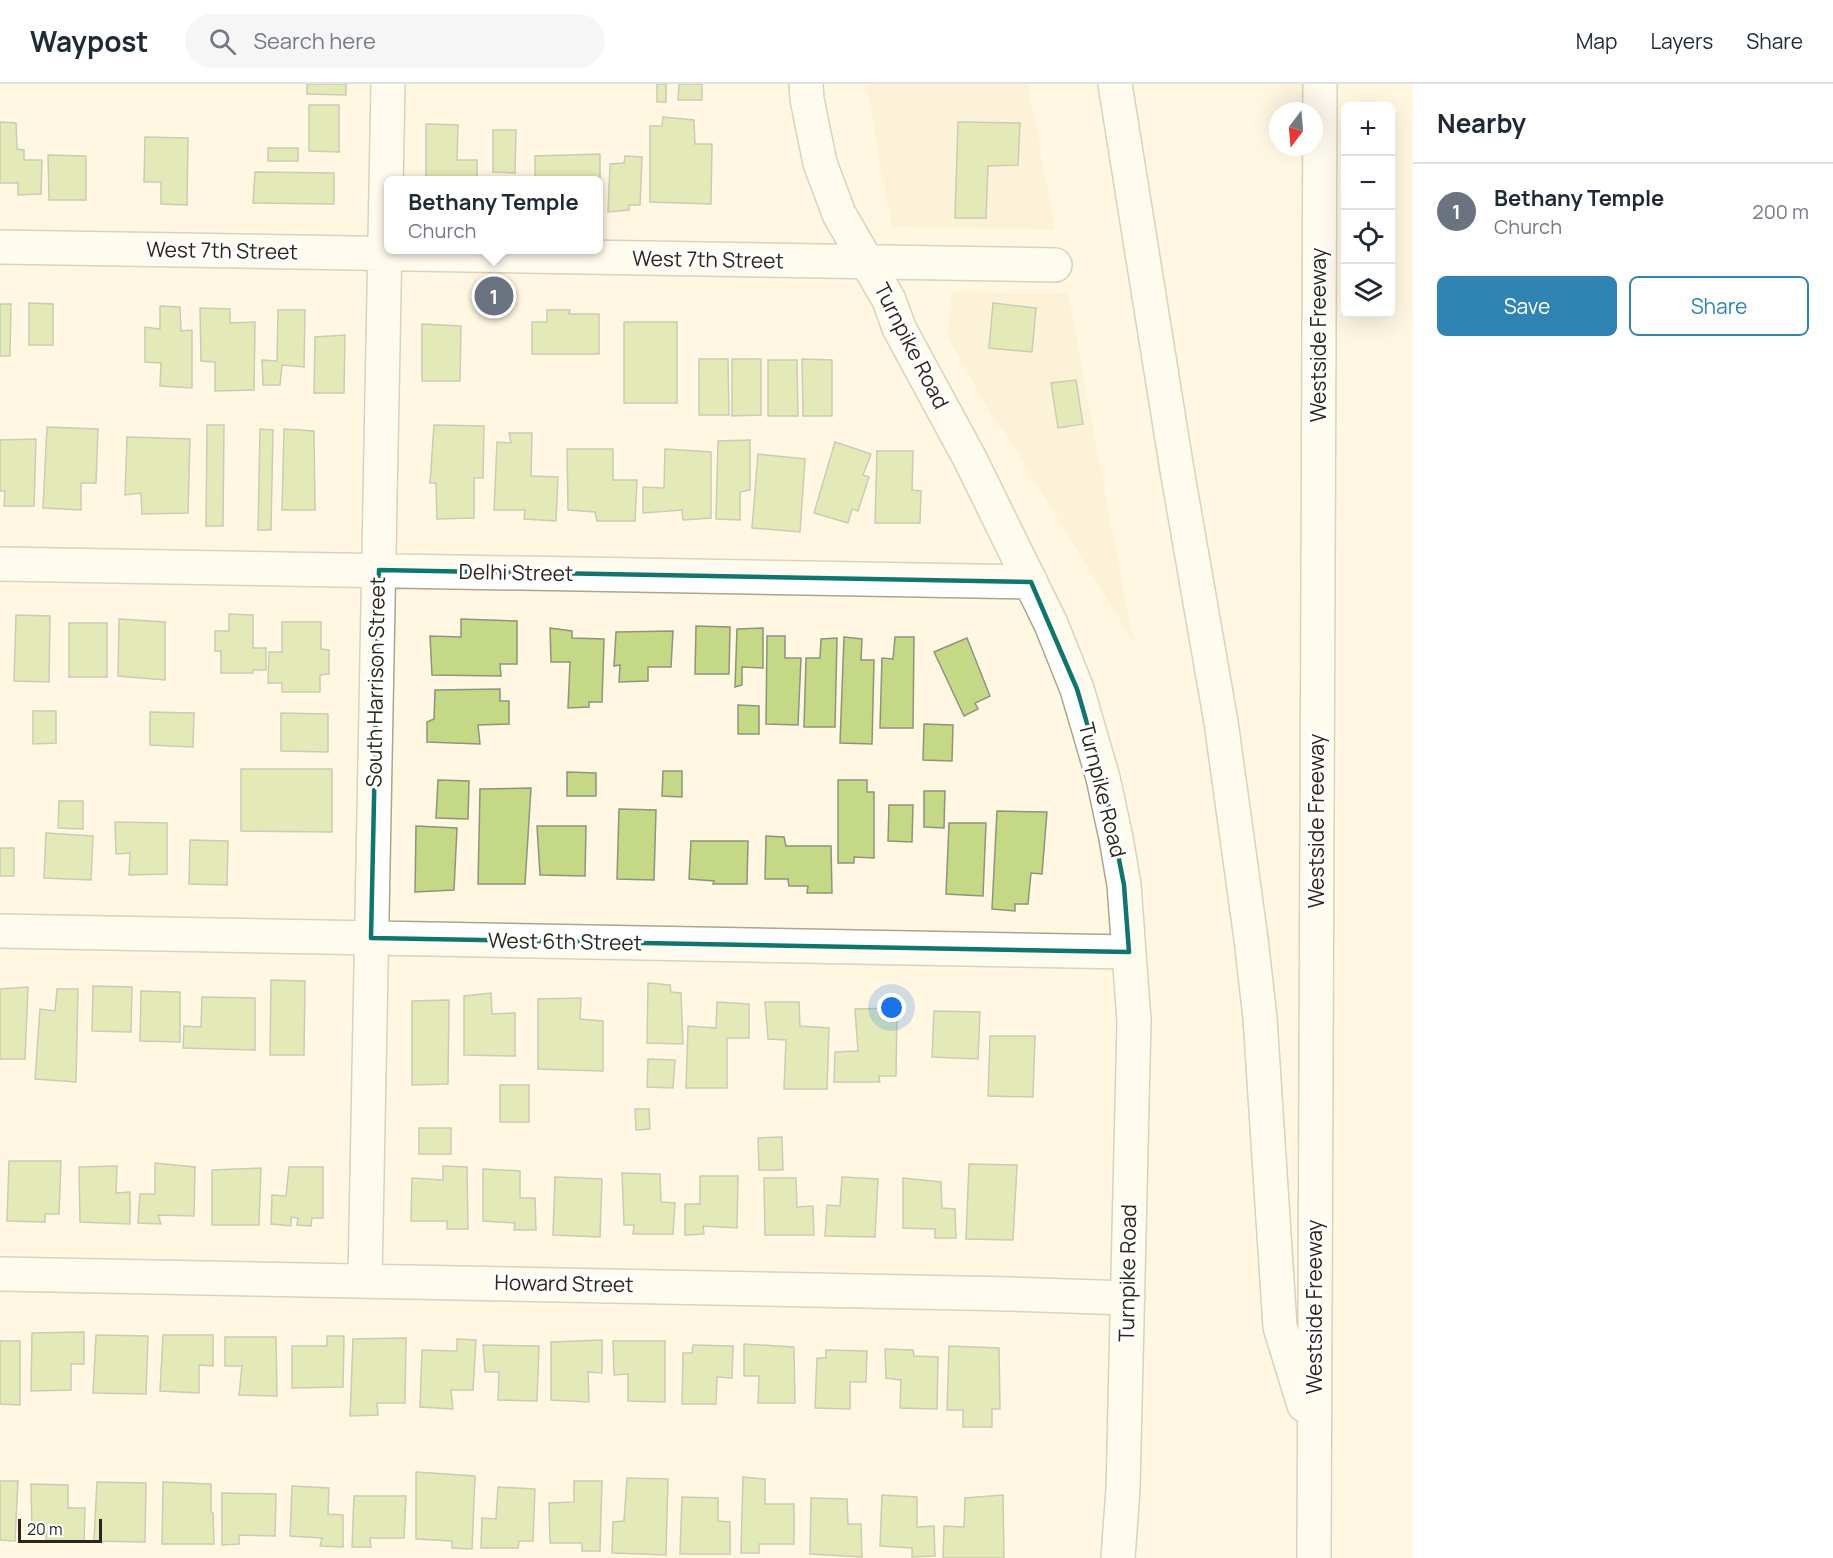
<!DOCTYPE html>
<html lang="en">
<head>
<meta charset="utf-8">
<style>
  body { margin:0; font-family:Manrope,sans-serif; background:#f6f6f7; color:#1f2937 }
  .controls { position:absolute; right:18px; top:18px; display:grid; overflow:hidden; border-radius:9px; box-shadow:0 6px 24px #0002 }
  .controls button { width:54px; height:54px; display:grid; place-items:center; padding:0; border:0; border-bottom:2px solid #e0e1e3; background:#fff; color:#1f2937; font:30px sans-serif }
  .compass { position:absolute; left:1269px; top:18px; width:54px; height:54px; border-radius:50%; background:#fff; box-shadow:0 6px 24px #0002; rotate:196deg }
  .scale { position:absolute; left:18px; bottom:15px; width:84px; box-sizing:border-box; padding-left:6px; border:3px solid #2b271d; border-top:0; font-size:16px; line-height:21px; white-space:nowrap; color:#2b271d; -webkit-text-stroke:4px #fff; paint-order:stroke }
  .you { position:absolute; left:892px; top:924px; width:21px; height:21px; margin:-15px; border:4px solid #fff; border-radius:50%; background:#1a73e8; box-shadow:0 0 0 9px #1a73e833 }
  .badge { display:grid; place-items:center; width:39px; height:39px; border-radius:50%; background:#3084b4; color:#fff; font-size:20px; font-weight:700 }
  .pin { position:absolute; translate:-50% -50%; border:3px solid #fff; box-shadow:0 2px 6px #0006 }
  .popup { position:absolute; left:384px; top:92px; width:219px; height:78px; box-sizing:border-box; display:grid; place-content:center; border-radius:9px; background:#fff; filter:drop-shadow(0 2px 4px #0005); font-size:20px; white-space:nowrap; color:#747a83 }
  .popup b { font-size:22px; color:#1f2937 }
  .popup::after { content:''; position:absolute; left:50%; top:100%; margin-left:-12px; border:12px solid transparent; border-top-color:#fff }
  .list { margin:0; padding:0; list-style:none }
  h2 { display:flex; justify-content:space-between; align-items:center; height:78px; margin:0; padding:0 24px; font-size:26px }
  h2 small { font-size:20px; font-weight:400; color:#747a83 }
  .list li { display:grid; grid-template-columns:39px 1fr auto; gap:18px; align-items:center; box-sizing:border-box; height:96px; padding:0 24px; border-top:2px solid #e0e1e3 }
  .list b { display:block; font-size:22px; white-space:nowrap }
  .list p { margin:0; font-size:20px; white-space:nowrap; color:#747a83 }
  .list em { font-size:20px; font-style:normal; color:#747a83 }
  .actions { display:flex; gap:12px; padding:18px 24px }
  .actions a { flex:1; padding:14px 0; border:2px solid #3084b4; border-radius:9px; text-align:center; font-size:21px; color:#3084b4 }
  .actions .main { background:#3084b4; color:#fff }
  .icon { flex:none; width:33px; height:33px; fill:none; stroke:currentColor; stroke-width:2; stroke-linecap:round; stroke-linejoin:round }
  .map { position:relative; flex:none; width:1413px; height:1474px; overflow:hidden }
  header { display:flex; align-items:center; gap:36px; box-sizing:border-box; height:84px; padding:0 30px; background:#fff; border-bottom:2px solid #e0e1e3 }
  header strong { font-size:28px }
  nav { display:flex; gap:33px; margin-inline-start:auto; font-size:21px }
  .search { width:420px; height:54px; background:#f6f6f7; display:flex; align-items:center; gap:15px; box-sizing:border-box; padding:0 21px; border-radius:33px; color:#747a83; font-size:22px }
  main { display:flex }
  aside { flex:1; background:#fff }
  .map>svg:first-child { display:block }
  .built { fill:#f7ebc9 }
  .building { fill:#c4d885; stroke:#8e957c; stroke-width:1.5 }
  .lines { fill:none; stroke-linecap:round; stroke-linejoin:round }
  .minor-casing { stroke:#ada48b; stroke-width:36 }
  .highway-casing { stroke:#ada48b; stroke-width:36 }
  .minor { stroke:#fff; stroke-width:33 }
  .highway { stroke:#fff; stroke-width:33 }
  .marked { fill:none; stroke:#0f766e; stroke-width:4.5; stroke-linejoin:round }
  .labels { text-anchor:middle; stroke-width:6; stroke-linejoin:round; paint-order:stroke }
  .street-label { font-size:21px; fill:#2b271d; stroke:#fff }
</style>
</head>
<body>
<header>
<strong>Waypost</strong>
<div class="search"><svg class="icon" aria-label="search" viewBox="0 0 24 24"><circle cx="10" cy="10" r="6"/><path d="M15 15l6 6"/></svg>Search here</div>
<nav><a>Map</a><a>Layers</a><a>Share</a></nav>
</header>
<main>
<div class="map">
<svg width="1413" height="1474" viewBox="0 0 1413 1474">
  <rect width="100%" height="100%" fill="#fff7e2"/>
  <path class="built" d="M 866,0 L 1028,0 L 1055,145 L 892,144 Z
    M 952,208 L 1068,209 L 1133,557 L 1004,347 L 993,334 L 948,253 Z"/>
  <path class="building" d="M 307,0 L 346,0 L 346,11 L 307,10 Z
    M 657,0 L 666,0 L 666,18 L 657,18 Z
    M 679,0 L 702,0 L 702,16 L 678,16 Z
    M 309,21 L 339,21 L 339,68 L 309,67 Z
    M 663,33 L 694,36 L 695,60 L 712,60 L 711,120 L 650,118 L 650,42 L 662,42 Z
    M 0,38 L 16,39 L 17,65 L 24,66 L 24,76 L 42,76 L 41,110 L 18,111 L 18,99 L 0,99 Z
    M 958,38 L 1020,39 L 1018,81 L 988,82 L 986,134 L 955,134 Z
    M 426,40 L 458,41 L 457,76 L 477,76 L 477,97 L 426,97 Z
    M 493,46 L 516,46 L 515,89 L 493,88 Z
    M 145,53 L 188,54 L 187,121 L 161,120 L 161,98 L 144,98 Z
    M 268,64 L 298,64 L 298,77 L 268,77 Z
    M 600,70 L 600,111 L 599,97 L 535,97 L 535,72 Z
    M 48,71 L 86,72 L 86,116 L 49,116 Z
    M 625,72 L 642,73 L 640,121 L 629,121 L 629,126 L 608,128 L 610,80 L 624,79 Z
    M 255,88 L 334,89 L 334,120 L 253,119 Z
    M 29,219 L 53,220 L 53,261 L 29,261 Z
    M 993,219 L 1036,224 L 1032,268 L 989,264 Z
    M 0,220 L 11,220 L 10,272 L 0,272 Z
    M 160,222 L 180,223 L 181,247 L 192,246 L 192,304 L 160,302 L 161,279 L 145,278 L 145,243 L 160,245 Z
    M 200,224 L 230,225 L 230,239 L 255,238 L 254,306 L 215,307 L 215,278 L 201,277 Z
    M 278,226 L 305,226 L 304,283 L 282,281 L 280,301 L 263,301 L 262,276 L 277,277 Z
    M 547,226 L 570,226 L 569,230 L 599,230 L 599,270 L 532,270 L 532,238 L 547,238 Z
    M 624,238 L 677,238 L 677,319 L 624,319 Z
    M 422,240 L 461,242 L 460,297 L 422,297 Z
    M 345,251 L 344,309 L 314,309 L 315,253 Z
    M 699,275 L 728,275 L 729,331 L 699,331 Z
    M 732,275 L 761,275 L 761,331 L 732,332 Z
    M 802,275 L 832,276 L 832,332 L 803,332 Z
    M 768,276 L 797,276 L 798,332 L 768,332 Z
    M 1076,296 L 1083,340 L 1058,344 L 1051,299 Z
    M 207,341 L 224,341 L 223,442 L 206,442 Z
    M 434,341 L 484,342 L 483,394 L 474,394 L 474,434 L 437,435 L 436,399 L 430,399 Z
    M 47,343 L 98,345 L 96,399 L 81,399 L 81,426 L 43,424 Z
    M 260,345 L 273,346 L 271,446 L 258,446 Z
    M 284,345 L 314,347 L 315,426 L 282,426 Z
    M 509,349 L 532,349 L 531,392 L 558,393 L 556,437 L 524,435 L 525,426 L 494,426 L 497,358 L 511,359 Z
    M 127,353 L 190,355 L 188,429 L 142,430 L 141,409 L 125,411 Z
    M 36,355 L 34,422 L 4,422 L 5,407 L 0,407 L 0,356 Z
    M 750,356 L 750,406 L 740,408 L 740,436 L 716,435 L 718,357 Z
    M 835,358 L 871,370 L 863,391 L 869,393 L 858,427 L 852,425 L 848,439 L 814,429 Z
    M 567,365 L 613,365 L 613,396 L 637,396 L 635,437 L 597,437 L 595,428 L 568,426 Z
    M 665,365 L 711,368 L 711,434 L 683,436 L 682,426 L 643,429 L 643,403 L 664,404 Z
    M 877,367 L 913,367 L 912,406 L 921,407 L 920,439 L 875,439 Z
    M 758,370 L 805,375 L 800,448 L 752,444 Z
    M 229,530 L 253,531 L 253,564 L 266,564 L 266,586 L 253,586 L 253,589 L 221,589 L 221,567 L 215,567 L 215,547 L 229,547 Z
    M 16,531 L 50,532 L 49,598 L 14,597 Z
    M 119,535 L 165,538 L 165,596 L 118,592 Z
    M 461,535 L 517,537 L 517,580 L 500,580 L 501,592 L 432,591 L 430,552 L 461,553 Z
    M 282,538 L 321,538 L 321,565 L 329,566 L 329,590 L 320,591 L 320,608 L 282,608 L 282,599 L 268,599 L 269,568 L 282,568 Z
    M 69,539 L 107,539 L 107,593 L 69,593 Z
    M 696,542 L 730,543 L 729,590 L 695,590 Z
    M 550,544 L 572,547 L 572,554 L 604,555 L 602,618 L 589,618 L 589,623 L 568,624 L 570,578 L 551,578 Z
    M 763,544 L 763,584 L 742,583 L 742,601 L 735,603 L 737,545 Z
    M 673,547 L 671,583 L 648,583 L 648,597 L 619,598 L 620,581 L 614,582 L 616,548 Z
    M 767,552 L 785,552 L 785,574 L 801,574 L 798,641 L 766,640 Z
    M 844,553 L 862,555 L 861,576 L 874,576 L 872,660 L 840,659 Z
    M 895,553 L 914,553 L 913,644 L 880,644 L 882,574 L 893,575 Z
    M 837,554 L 835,643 L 804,643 L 806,574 L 820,574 L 821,555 Z
    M 967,554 L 990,612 L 975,619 L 978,625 L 964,632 L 934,568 Z
    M 500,605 L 500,617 L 509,617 L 509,640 L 478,641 L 480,660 L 427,658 L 427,638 L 434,635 L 435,606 Z
    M 738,621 L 759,622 L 759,650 L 738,650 Z
    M 33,627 L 56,627 L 56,659 L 33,660 Z
    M 150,628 L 194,629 L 193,663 L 150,661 Z
    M 281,629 L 328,630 L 328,668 L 281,667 Z
    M 924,640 L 953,641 L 952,677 L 923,676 Z
    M 241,685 L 332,685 L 332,748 L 241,747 Z
    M 663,687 L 682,687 L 682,713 L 662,712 Z
    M 567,688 L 596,689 L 596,712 L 567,712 Z
    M 438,696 L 469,697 L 468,735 L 436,734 Z
    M 838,696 L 867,696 L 867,708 L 874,708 L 874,774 L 854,773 L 854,779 L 838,779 Z
    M 531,704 L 525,800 L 478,800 L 480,705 Z
    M 924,707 L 945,707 L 944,744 L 924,743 Z
    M 59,717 L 83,717 L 83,745 L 58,744 Z
    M 889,721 L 913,721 L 912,758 L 888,757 Z
    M 619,725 L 656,726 L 654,796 L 617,795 Z
    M 997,727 L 1047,728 L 1042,790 L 1031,789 L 1028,820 L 1015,820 L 1015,827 L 992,825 Z
    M 115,738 L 167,739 L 167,790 L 129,791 L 130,769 L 116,770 Z
    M 949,739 L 986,739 L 983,812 L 946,810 Z
    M 416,742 L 457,744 L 454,806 L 415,808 Z
    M 537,742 L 586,742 L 585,792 L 540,791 Z
    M 46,749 L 93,752 L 91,796 L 44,794 Z
    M 766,752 L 784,753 L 786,762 L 831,762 L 832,809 L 807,809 L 808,802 L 789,802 L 788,795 L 765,795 Z
    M 190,756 L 228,757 L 227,801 L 189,800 Z
    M 691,757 L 748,757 L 747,800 L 713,800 L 714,797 L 689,795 Z
    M 0,764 L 14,764 L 14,792 L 0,792 Z
    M 271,896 L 305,897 L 304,971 L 270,971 Z
    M 648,899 L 670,901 L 671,908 L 681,909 L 683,960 L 647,959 Z
    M 93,902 L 132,903 L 131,948 L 92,947 Z
    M 28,903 L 25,975 L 0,975 L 0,905 Z
    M 57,905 L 78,905 L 76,998 L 35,995 L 40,925 L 55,927 Z
    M 141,907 L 180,908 L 180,958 L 140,957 Z
    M 491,909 L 492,930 L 515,929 L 515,972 L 464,971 L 464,912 Z
    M 202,913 L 255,914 L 255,966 L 183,964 L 184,942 L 201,943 Z
    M 581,914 L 580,935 L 603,937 L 603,987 L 538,985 L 538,915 Z
    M 449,916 L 448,1000 L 412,1001 L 412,917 Z
    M 717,918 L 749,920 L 749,954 L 727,954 L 727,1004 L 686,1004 L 688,942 L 716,944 Z
    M 765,918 L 799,918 L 800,942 L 829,944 L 827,1005 L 784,1005 L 786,956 L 768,955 Z
    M 897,924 L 896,992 L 879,992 L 880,998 L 834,998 L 835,968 L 858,967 L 855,925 Z
    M 934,927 L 980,928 L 978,975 L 932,973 Z
    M 990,952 L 1035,952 L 1033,1013 L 988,1012 Z
    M 648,975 L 675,976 L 673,1004 L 647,1003 Z
    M 500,1001 L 529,1001 L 529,1038 L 500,1038 Z
    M 635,1025 L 649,1025 L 650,1045 L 636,1046 Z
    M 419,1044 L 451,1044 L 451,1070 L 419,1070 Z
    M 782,1053 L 783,1086 L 759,1086 L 758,1054 Z
    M 9,1077 L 61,1077 L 59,1130 L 45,1130 L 45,1138 L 7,1137 Z
    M 155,1079 L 195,1083 L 194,1132 L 158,1131 L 161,1140 L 138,1139 L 140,1110 L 155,1110 Z
    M 969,1080 L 1017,1081 L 1013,1156 L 966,1155 Z
    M 117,1082 L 116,1109 L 130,1108 L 130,1140 L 80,1138 L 79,1083 Z
    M 443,1082 L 467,1083 L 468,1145 L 447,1145 L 447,1137 L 411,1137 L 412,1094 L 443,1096 Z
    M 289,1083 L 323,1083 L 323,1134 L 312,1134 L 311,1142 L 297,1141 L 298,1134 L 291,1133 L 291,1142 L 271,1140 L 272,1111 L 286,1112 Z
    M 261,1084 L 259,1141 L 212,1141 L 212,1086 Z
    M 483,1085 L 520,1087 L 520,1114 L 535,1114 L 536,1146 L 514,1146 L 515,1139 L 483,1137 Z
    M 622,1089 L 660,1090 L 661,1118 L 675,1119 L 673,1150 L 633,1150 L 634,1141 L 624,1141 Z
    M 700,1092 L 738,1092 L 737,1144 L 703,1142 L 704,1150 L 685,1151 L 685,1120 L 700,1120 Z
    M 555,1093 L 602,1095 L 600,1153 L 553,1151 Z
    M 842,1093 L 878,1095 L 875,1153 L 825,1152 L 827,1121 L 840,1122 Z
    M 764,1094 L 796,1094 L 797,1123 L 813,1122 L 814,1151 L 765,1151 Z
    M 903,1094 L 941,1098 L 942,1124 L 955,1125 L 956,1154 L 935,1154 L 935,1145 L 903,1144 Z
    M 84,1248 L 84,1280 L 71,1280 L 71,1306 L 31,1307 L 32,1249 Z
    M 96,1251 L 148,1252 L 146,1310 L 93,1309 Z
    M 163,1251 L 213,1251 L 213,1282 L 199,1281 L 199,1309 L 160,1307 Z
    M 327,1252 L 344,1252 L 343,1303 L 292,1304 L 292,1262 L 327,1262 Z
    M 225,1253 L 276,1253 L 277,1312 L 239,1311 L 242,1282 L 225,1282 Z
    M 406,1254 L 405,1319 L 377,1319 L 378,1331 L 350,1332 L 353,1255 Z
    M 457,1255 L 476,1256 L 473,1306 L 451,1306 L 453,1325 L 420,1323 L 422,1266 L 457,1267 Z
    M 602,1256 L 602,1289 L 588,1288 L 589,1318 L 551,1316 L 551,1258 Z
    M 0,1257 L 20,1257 L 20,1321 L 0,1320 Z
    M 613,1257 L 665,1257 L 665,1318 L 628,1317 L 628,1290 L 614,1291 Z
    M 744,1260 L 794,1263 L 795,1319 L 758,1319 L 759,1292 L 744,1292 Z
    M 483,1261 L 539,1262 L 537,1317 L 498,1316 L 499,1288 L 485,1288 Z
    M 693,1261 L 733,1262 L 732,1294 L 717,1293 L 716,1320 L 682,1320 L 683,1269 L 692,1269 Z
    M 949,1262 L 999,1264 L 1000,1325 L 992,1325 L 992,1343 L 963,1343 L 963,1326 L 947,1326 Z
    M 885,1265 L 913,1266 L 914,1272 L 938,1273 L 937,1325 L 900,1324 L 901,1296 L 886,1294 Z
    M 826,1266 L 867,1267 L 866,1298 L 850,1298 L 850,1325 L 815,1324 L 817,1274 L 826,1274 Z
    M 416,1388 L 475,1392 L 472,1465 L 452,1464 L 452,1457 L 416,1455 Z
    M 743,1393 L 765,1395 L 765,1420 L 794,1420 L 794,1460 L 759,1460 L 759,1469 L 741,1469 Z
    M 627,1394 L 668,1395 L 666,1471 L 612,1469 L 613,1438 L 624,1437 Z
    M 0,1397 L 18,1397 L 15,1457 L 0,1456 Z
    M 574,1397 L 602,1397 L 600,1467 L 582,1467 L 582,1459 L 550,1459 L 549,1419 L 574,1418 Z
    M 97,1398 L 146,1399 L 145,1458 L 94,1457 Z
    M 163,1398 L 211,1400 L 211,1428 L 213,1429 L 214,1460 L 162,1460 Z
    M 31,1400 L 68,1401 L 68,1424 L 85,1424 L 84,1457 L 46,1456 L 46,1449 L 32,1448 Z
    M 292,1402 L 329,1404 L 328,1430 L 343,1431 L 343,1463 L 320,1462 L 322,1454 L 290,1452 Z
    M 498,1403 L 535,1405 L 533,1457 L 519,1457 L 518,1464 L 481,1464 L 482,1434 L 496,1435 Z
    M 222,1409 L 276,1410 L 275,1452 L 239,1451 L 239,1460 L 222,1461 Z
    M 882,1411 L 917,1413 L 917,1443 L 934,1442 L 935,1472 L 912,1473 L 912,1464 L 880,1462 Z
    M 1003,1411 L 1004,1474 L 943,1474 L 944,1442 L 964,1443 L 965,1414 Z
    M 354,1412 L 406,1412 L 404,1454 L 370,1454 L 371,1463 L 352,1463 Z
    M 682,1413 L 718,1414 L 718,1437 L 730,1438 L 730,1470 L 680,1470 Z
    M 811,1414 L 847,1415 L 848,1440 L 861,1440 L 862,1473 L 810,1470 Z"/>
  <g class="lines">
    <defs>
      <path id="minor" d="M 806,0 L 807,15 L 820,79 L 839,130 L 889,216 L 899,244 L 970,375 L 1051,540 L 1077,605 L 1103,694 L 1116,754 L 1124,801 L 1134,937 L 1123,1405 L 1118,1474
        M 0,163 L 1055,181
        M 0,480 L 1031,498
        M 0,847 L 1129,868
        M 0,1190 L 1012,1210 L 1128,1214
        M 365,1196 L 388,0"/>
      <path id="highway" d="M 1115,0 L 1177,386 L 1221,638 L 1251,855 L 1260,934 L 1280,1243 L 1304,1321
        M 1314,1474 L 1320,0"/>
    </defs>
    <use href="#minor" class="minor-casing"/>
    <use href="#highway" class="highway-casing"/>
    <use href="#minor" class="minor"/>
    <use href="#highway" class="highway"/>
  </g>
  <path d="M0 0H1413V1474H0ZM 379,486 L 1031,498 L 1077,605 L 1103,694 L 1124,801 L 1129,868 L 371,854 Z" fill="#fff7e2" fill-opacity=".55" fill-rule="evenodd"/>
  <path class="marked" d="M 379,486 L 1031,498 L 1077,605 L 1103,694 L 1124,801 L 1129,868 L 371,854 Z"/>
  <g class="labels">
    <g class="street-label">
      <text transform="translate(222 167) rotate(1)" y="7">West 7th Street</text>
      <text transform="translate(708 176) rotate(1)" y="7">West 7th Street</text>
      <text transform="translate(1319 251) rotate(-90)" y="7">Westside Freeway</text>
      <text transform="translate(911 262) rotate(63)" y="7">Turnpike Road</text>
      <text transform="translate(516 489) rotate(1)" y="7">Delhi Street</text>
      <text transform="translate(376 598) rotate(-89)" y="7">South Harrison Street</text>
      <text transform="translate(1102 706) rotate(76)" y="7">Turnpike Road</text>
      <text transform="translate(1317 737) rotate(-90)" y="7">Westside Freeway</text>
      <text transform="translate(565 858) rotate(1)" y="7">West 6th Street</text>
      <text transform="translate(1128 1189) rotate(-89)" y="7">Turnpike Road</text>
      <text transform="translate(564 1200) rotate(1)" y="7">Howard Street</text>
      <text transform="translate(1315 1223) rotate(-90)" y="7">Westside Freeway</text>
    </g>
  </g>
</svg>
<div class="controls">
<button>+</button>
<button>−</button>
<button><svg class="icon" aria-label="locate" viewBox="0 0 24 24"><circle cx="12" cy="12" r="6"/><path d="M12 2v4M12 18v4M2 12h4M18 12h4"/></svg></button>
<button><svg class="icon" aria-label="layers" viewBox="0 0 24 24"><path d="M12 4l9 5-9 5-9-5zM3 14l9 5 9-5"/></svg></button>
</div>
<svg class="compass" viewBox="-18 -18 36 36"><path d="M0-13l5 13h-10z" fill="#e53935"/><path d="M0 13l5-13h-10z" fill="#747a83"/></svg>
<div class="scale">20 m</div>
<div class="you"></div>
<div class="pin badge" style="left:494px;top:212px;background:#6b7280">1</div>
<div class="popup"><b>Bethany Temple</b>Church</div>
</div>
<aside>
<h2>Nearby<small></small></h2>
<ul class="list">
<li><span class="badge" style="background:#6b7280">1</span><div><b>Bethany Temple</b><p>Church</p></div><em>200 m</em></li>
</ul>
<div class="actions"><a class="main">Save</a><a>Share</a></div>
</aside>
</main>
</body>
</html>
